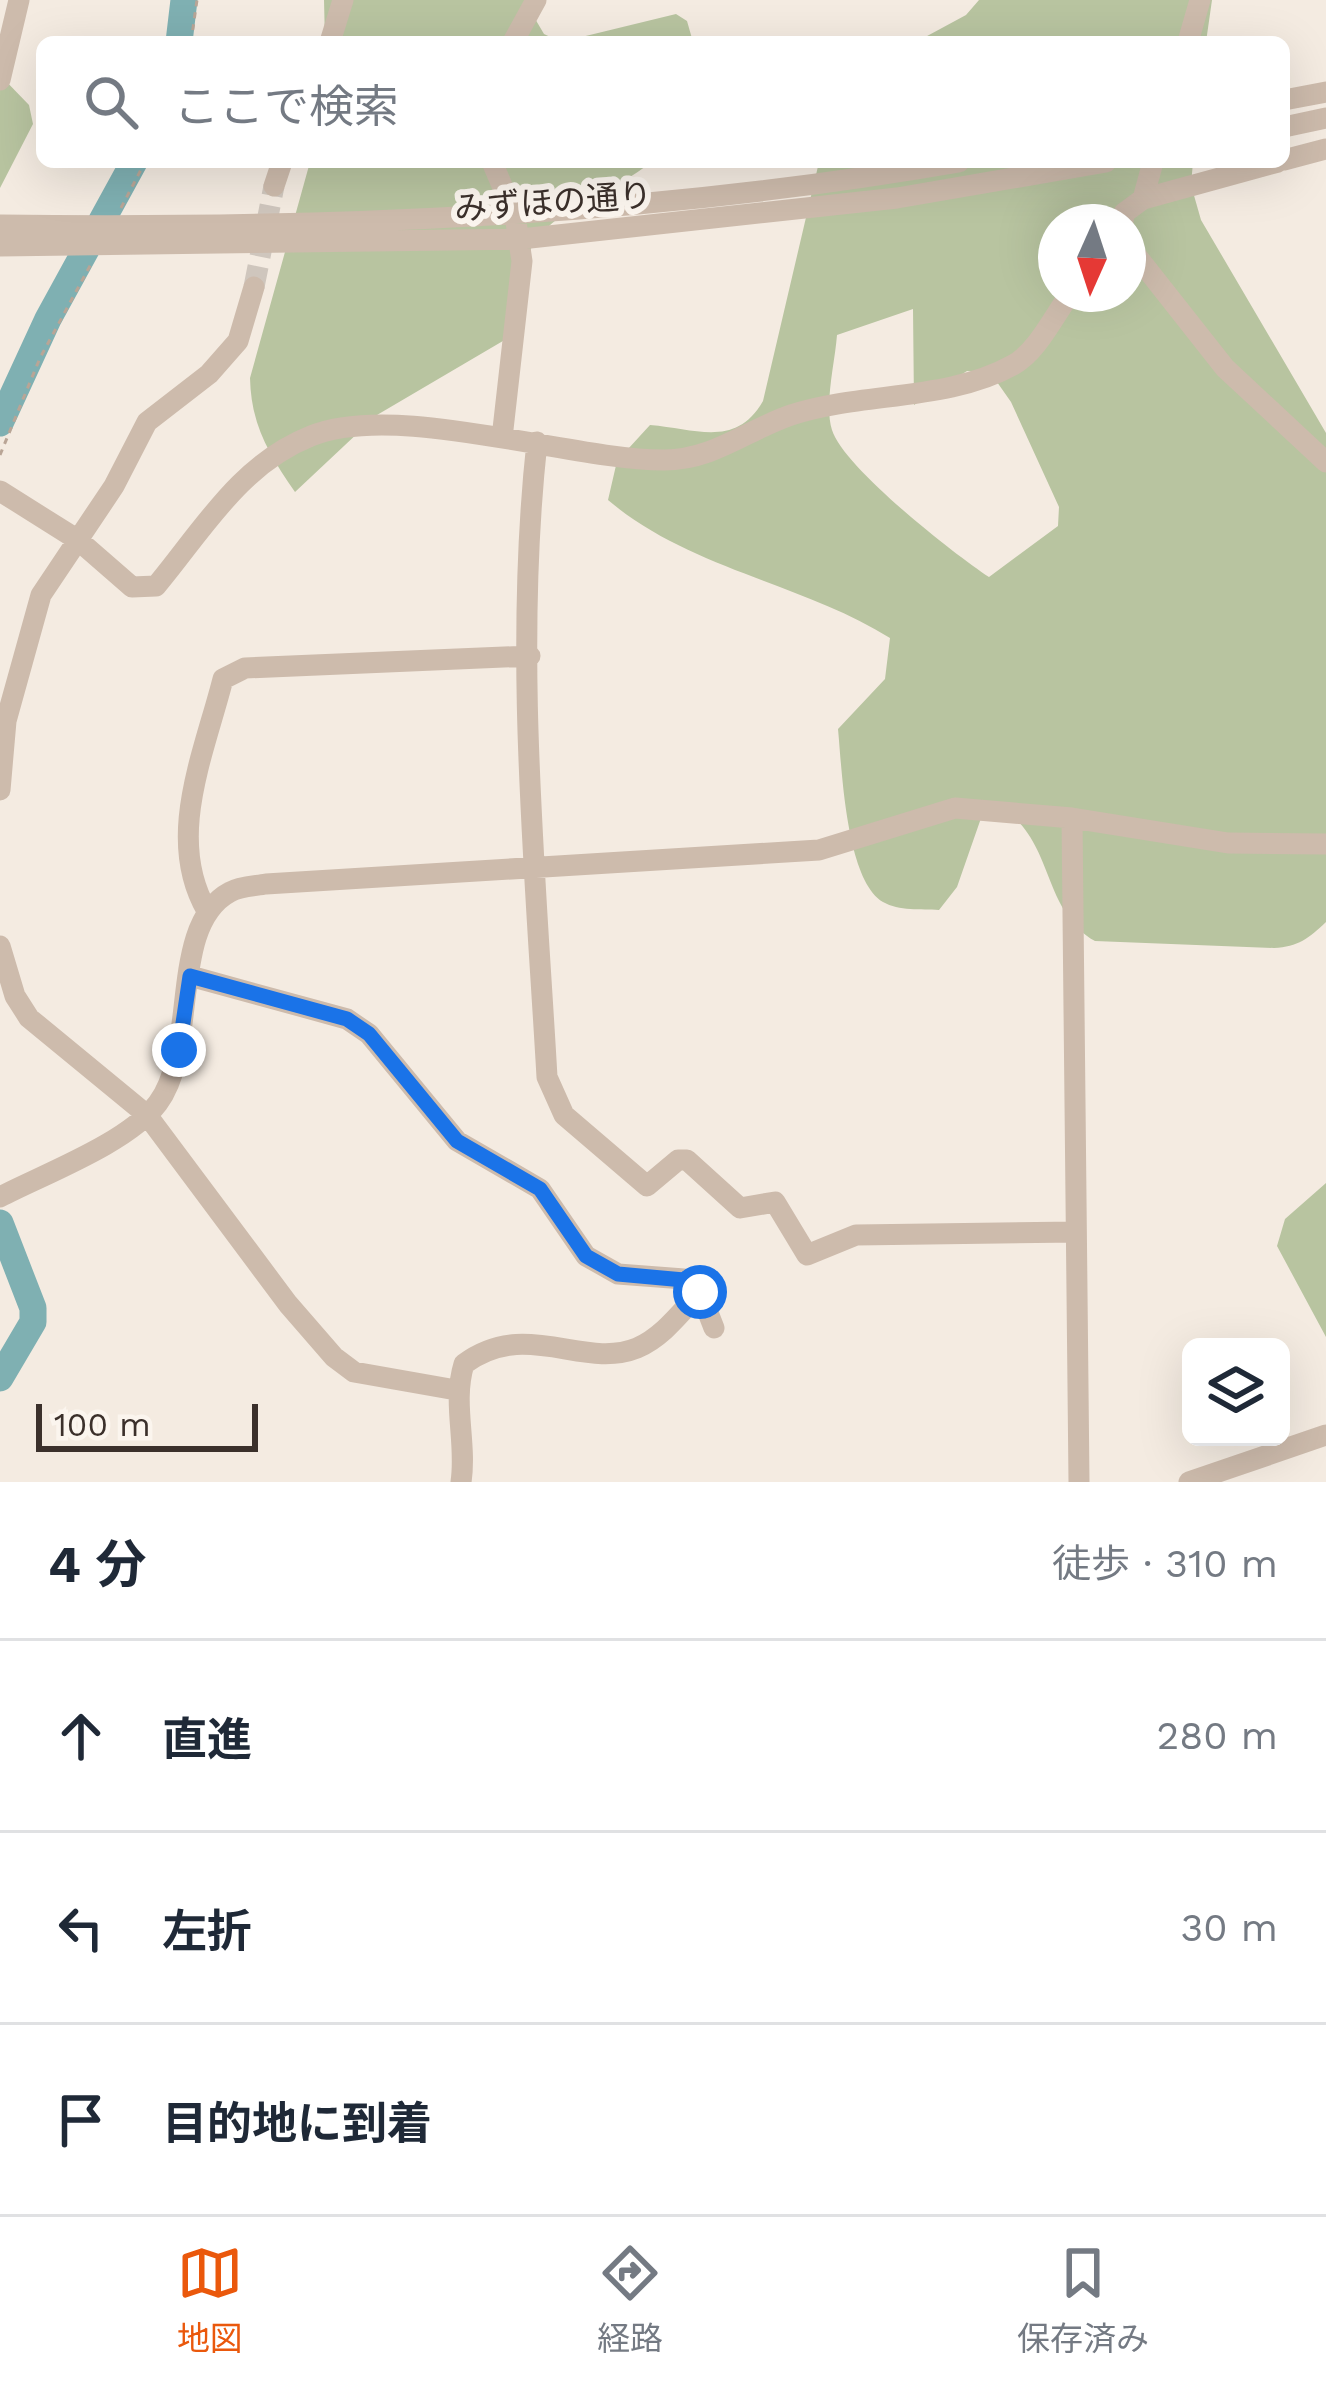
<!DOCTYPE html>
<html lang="ja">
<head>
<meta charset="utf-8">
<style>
  body { margin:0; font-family:"Work Sans","Noto Sans JP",sans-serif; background:#f6f6f7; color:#1f2937 }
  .controls { position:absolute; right:36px; bottom:36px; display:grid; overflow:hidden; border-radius:18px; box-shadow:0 12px 48px #0002 }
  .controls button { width:108px; height:108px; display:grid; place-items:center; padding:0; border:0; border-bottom:3px solid #e0e1e3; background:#fff; color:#1f2937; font:60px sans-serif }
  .compass { position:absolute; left:1038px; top:204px; width:108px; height:108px; border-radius:50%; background:#fff; box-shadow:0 12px 48px #0002; rotate:183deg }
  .scale { position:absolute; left:36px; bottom:30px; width:222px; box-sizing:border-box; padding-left:12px; border:6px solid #3b302b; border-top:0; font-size:33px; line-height:42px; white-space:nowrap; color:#3b302b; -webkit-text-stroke:9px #fbf5ee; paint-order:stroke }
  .stop { position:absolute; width:36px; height:36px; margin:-27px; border:9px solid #1a73e8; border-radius:50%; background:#fff }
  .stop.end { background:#1a73e8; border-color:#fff; box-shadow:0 3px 12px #0008 }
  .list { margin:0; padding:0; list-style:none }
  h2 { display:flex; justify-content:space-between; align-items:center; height:156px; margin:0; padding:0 48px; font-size:51px }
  h2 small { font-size:39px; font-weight:400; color:#747a83 }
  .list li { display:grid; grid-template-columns:78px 1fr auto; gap:36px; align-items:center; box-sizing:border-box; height:192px; padding:0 48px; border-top:3px solid #e0e1e3 }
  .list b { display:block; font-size:45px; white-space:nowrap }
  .list em { font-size:39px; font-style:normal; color:#747a83 }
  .icon { flex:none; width:66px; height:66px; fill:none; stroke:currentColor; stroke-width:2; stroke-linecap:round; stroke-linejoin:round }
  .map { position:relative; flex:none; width:1326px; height:1482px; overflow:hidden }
  .search { position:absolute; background:#fff; box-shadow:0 12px 48px #0002; left:36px; right:36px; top:36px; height:132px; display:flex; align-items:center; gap:30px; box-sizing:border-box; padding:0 42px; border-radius:18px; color:#747a83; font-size:45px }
  .sheet { height:732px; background:#fff }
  nav { display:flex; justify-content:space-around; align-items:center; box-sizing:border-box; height:168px; border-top:3px solid #e0e1e3; background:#fff; font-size:33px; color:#747a83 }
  nav a { display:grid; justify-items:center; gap:6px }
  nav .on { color:#ea580c }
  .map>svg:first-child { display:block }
  .green { fill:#b8c4a0; fill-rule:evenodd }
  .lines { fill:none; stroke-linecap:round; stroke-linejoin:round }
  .river { stroke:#7fb0b2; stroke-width:27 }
  .minor-tunnel { stroke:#cfc6bd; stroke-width:21; stroke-dasharray:21 10; stroke-linecap:butt }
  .path { stroke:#b9a596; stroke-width:3; stroke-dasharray:6 6; stroke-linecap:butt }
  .minor { stroke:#cdbbac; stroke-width:21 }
  .route { stroke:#1a73e8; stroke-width:15 }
  .labels { text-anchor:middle; stroke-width:12; stroke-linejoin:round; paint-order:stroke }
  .street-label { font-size:33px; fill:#3b302b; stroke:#fbf5ee }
</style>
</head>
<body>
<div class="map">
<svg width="1326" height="1482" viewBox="0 0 1326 1482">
  <rect width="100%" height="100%" fill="#f4ebe1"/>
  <path class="green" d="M 324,0 L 524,0 L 544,34 L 561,42 L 676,14 L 687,21 L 693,42 L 325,42 Z
    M 979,0 L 1212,0 L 1206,42 L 916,42 L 966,15 Z
    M 0,75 L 29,105 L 33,124 L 0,188 Z
    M 310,162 L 651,162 C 617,191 561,204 535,242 C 515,269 534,311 508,338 L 377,415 L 295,492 C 269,454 251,425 250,378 Z
    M 819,162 L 1193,162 L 1191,185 L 1201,220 L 1326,433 L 1326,922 C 1309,938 1298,947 1274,948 L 1095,941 C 1037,908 1057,828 987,801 L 957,887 L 939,910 C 921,909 899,911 883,902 C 846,880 842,770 838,729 L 885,679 L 890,638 C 802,583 689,569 608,500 L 617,461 L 650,425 C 697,429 736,448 763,401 ZM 1056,222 L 1128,222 L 1128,294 L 1056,294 ZM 913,309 L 914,405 L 967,371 L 990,372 L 1011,402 L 1059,507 L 1058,526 L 989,577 C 954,554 844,468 832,430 C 824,405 835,362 837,335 Z
    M 1326,1183 L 1326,1337 L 1277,1246 L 1285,1219 Z"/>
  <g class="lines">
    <path class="river" d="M 179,42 L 184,0
      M 0,423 L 48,319 L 134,162
      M 0,1223 L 33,1308 L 33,1322 L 0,1378"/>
    <path class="minor-tunnel" d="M 254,287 L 274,186"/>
    <path class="path" d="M 191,42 L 197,0
      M 121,208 L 145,162
      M 0,455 L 40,358 L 91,264"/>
    <path class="minor" d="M 330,42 L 343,0
      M 513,42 L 536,0
      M 1188,42 L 1200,0
      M 0,80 L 19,0
      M 1284,100 L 1326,92
      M 1284,127 L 1326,118
      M 1284,160 L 1326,149
      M 492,162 L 515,216 L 522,261 L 502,438
      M 274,186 L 282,162
      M 1143,199 L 1153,162
      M 1123,222 L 1124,213 L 1143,199 L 1278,162
      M 0,225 C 321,229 642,217 959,162
      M 1128,245 L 1225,368 L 1326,462
      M 0,246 L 521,239 L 897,198 L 1106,162
      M 537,442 C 514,651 535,867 547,1077 L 564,1115 L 647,1186 L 678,1160 L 687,1160 L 740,1208 L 775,1202 L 807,1255 L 856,1235 L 1076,1232
      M 0,491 L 78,540 L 132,587 L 156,586 C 202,531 240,464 311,436 C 396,401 570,460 664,460 C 713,460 747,430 791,415 C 861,392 949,401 1013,365 C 1037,352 1054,316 1070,294
      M 0,790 L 6,721 L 41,595 L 114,486 L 147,422 L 209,374 L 238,341 L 254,287
      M 1072,818 L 1079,1482
      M 207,911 C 165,839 204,754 223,679 L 245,668 L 530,656
      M 0,946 L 15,996 L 29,1018 L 147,1115 L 288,1304 L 334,1357 L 354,1372 L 456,1390
      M 190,976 L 347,1019 L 369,1034 L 457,1141 L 540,1189 L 586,1256 L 618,1274 L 684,1279 L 700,1292 L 714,1328
      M 0,1197 C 44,1174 128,1143 158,1103 C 199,1048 168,925 230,892 C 240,886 255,886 266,884 L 819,850 L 955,808 L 1072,818 L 1228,843 L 1326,844
      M 461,1482 C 467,1442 452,1403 464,1364 C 526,1318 583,1370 637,1348 C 663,1337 681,1312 700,1292
      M 1189,1482 L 1326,1435"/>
  </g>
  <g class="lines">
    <path class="route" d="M 179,1050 L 190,976 L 347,1019 L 369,1034 L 457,1141 L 540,1189 L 586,1256 L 618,1274 L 684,1280 L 700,1292"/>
  </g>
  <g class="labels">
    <g class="street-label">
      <text transform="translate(553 201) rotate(-4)" y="12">みずほの通り</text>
    </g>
  </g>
</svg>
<div class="controls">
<button><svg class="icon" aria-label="layers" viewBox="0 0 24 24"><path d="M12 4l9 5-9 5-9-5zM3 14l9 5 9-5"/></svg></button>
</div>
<svg class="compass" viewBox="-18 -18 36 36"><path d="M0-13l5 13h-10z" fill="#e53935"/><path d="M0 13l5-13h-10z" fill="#747a83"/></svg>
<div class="scale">100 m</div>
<div class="stop" style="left:700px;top:1292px"></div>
<div class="stop end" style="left:179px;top:1050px"></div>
<div class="search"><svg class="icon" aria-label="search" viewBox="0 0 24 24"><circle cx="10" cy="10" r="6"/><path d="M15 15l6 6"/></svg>ここで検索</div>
</div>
<section class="sheet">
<h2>4 分<small>徒歩 · 310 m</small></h2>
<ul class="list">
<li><svg class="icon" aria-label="ahead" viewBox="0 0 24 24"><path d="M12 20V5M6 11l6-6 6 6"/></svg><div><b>直進</b></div><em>280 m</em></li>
<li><svg class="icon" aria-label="left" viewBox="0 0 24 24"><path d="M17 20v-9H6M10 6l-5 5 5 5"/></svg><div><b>左折</b></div><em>30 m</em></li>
<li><svg class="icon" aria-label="arrive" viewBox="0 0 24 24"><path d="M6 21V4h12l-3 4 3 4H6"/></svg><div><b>目的地に到着</b></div></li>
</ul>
</section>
<nav>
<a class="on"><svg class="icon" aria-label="map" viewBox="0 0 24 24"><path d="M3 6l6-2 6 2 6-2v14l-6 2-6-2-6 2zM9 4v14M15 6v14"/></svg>地図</a>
<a><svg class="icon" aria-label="directions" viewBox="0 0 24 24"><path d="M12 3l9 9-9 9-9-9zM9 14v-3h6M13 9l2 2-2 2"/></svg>経路</a>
<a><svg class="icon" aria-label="saved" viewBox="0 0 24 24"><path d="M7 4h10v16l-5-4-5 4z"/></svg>保存済み</a>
</nav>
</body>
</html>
